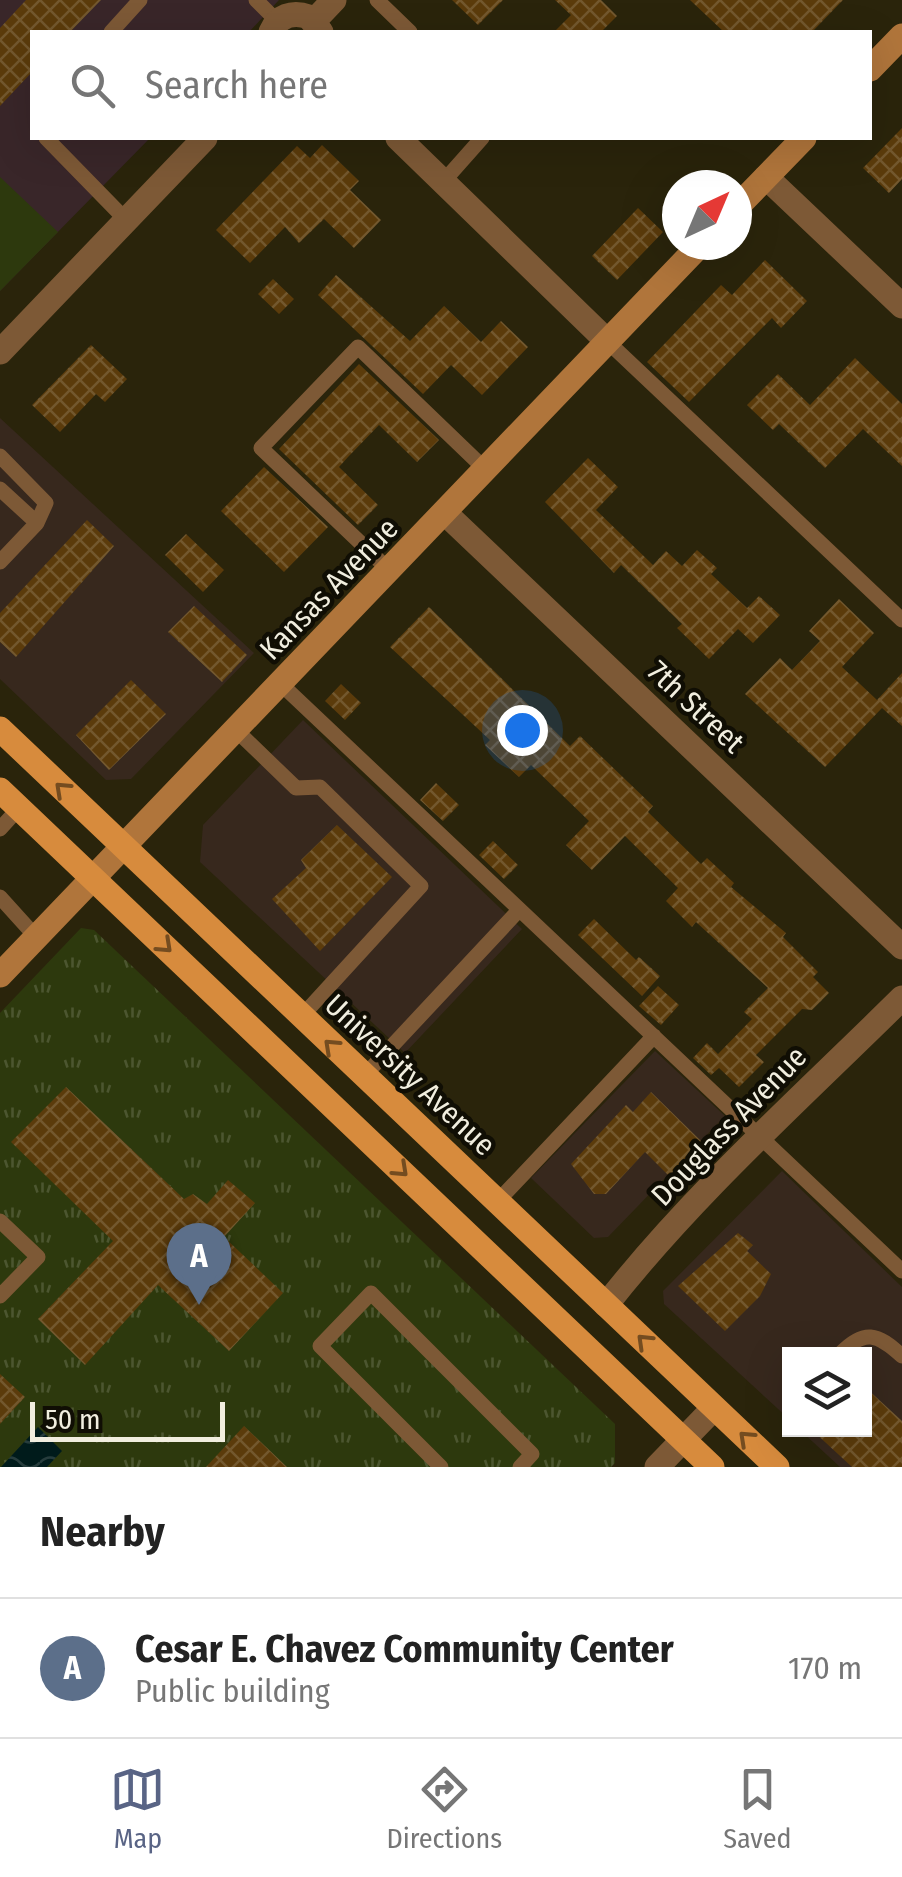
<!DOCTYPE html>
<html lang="en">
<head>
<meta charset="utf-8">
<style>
  body { margin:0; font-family:"Fira Sans Condensed",sans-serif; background:#f2f2f2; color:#222 }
  .controls { position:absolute; right:30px; bottom:30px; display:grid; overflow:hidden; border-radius:0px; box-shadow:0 10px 40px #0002 }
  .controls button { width:90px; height:90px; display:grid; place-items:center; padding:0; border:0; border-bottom:2px solid #e0e0e0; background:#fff; color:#222; font:50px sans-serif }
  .compass { position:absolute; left:662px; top:170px; width:90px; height:90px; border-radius:50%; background:#fff; box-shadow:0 10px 40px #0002; rotate:44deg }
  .scale { position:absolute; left:30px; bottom:25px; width:195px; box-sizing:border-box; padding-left:10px; border:5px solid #f1eedf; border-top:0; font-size:28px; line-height:35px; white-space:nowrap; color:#f1eedf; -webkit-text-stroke:8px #100e04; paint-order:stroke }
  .you { position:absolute; left:522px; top:730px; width:35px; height:35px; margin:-25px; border:8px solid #fff; border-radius:50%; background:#1a73e8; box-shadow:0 0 0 15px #1a73e833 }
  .badge { display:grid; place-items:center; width:65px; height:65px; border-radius:50%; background:#596485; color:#fff; font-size:32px; font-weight:700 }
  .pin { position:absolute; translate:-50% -82px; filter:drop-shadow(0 2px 5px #0008) }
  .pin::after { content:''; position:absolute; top:52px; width:35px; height:30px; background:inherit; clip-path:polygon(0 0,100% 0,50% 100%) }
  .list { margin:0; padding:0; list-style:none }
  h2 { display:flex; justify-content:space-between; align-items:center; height:130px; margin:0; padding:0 40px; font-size:42px }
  h2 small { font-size:32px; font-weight:400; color:#767676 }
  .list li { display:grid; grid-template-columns:65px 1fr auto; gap:30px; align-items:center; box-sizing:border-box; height:140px; padding:0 40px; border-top:2px solid #e0e0e0 }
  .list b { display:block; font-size:38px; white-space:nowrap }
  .list p { margin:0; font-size:32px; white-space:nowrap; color:#767676 }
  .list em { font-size:32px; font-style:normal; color:#767676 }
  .icon { flex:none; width:55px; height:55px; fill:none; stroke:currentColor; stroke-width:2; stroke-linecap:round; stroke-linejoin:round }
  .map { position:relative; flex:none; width:902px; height:1467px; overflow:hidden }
  .search { position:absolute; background:#fff; box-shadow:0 10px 40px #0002; left:30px; right:30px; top:30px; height:110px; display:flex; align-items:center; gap:25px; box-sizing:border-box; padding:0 35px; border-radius:0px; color:#767676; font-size:38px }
  .sheet { height:270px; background:#fff }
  nav { display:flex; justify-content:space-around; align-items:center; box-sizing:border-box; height:140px; border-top:2px solid #e0e0e0; background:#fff; font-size:28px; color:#767676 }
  nav a { display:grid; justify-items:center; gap:5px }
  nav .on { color:#596485 }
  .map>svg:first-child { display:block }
  .commercial { fill:#37281d }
  .education { fill:#392629 }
  .grass { fill:#2d390d }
  .park { fill:url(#park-tufts) }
  .water { fill:url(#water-waves) }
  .building { fill:url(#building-cross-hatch) }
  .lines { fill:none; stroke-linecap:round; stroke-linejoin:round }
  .lane { stroke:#7d5936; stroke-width:15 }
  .street { stroke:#7d5936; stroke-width:25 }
  .secondary { stroke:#b0753b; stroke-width:25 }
  .primary { stroke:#d78b3d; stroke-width:25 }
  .oneway { stroke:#744c20 }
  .labels { text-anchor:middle; stroke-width:9; stroke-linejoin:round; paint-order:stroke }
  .street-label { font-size:30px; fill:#f1eedf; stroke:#100e04 }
</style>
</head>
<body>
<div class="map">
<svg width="902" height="1467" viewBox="0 0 902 1467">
  <defs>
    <pattern id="park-tufts" width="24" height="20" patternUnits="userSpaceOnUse" patternTransform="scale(2.5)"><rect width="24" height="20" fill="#2d390d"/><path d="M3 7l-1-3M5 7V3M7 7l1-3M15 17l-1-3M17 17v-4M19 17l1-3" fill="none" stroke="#4c5630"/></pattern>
    <pattern id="water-waves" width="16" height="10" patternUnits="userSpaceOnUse" patternTransform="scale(2.5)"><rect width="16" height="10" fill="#001b1b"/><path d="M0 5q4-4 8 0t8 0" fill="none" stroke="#263c3c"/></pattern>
    <pattern id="building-cross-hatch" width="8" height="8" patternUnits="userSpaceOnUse" patternTransform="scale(2.5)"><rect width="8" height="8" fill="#5b3b0b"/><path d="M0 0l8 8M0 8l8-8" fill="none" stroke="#73582e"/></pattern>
  </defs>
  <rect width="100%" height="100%" fill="#2a240b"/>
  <path class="commercial" d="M 0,418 L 254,653 L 131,779 L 106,780 L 0,679 Z
    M 303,720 L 522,929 L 405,1053 L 200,862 L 203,825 Z
    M 655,1051 L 725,1116 L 608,1237 L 594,1238 L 531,1178 Z
    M 782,1171 L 902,1287 L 902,1467 L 840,1467 L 800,1430 L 864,1430 L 864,1354 L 790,1354 L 789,1419 L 664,1304 L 663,1291 Z"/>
  <path class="education" d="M 0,0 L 279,0 L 249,32 L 32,32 L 32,138 L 150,138 L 0,291 Z"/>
  <path class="grass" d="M 0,177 L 58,232 L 0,291 Z"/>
  <path class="park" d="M 81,928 L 94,930 L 615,1424 L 615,1463 L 611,1467 L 0,1467 L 0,1013 Z"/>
  <path class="water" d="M 38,1427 L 62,1451 L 47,1467 L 1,1467 Z"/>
  <path class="building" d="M 26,0 L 101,0 L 70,32 L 32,32 L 32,72 L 0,106 L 0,28 Z
    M 452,0 L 503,0 L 478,25 Z
    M 555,0 L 601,0 L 617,16 L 601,32 L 554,32 L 571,15 Z
    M 690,0 L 843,0 L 812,32 L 724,32 Z
    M 902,128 L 902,179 L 889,193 L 863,168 Z
    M 322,145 L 359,181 L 350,190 L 381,220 L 354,248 L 324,219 L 299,243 L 285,227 L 250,263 L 216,230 L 297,146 L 310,158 Z
    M 638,208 L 663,232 L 617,280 L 592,256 Z
    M 765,260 L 807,301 L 781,328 L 772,318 L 689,402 L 647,362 L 721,285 L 732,295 Z
    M 336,275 L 410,341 L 444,306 L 481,342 L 501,321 L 528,347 L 482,395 L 451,365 L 423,394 L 318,295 Z
    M 273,279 L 294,299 L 279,314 L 258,294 Z
    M 91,345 L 127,379 L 105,402 L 96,394 L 60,432 L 32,405 Z
    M 855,358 L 902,404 L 902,466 L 863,429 L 825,468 L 779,424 L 773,430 L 747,405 L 778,374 L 810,405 Z
    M 359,364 L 439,440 L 417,462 L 379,425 L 348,457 L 339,467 L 378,505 L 358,525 L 279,449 Z
    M 588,458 L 618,487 L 596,510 L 653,565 L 666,551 L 682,566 L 697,550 L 717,568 L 711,574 L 747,608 L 759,596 L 780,615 L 753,643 L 738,629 L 709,659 L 677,628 L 682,624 L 621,565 L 614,573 L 545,502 Z
    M 264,467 L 328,527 L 284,572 L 221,511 Z
    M 87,520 L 114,546 L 16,657 L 0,642 L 0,613 Z
    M 186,534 L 224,570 L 203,592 L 165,555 Z
    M 839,599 L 874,633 L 842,667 L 877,700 L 902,673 L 902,726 L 882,708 L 825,767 L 745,694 L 780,658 L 792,670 L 820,641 L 809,631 Z
    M 194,606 L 247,655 L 222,682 L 168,632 Z
    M 429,607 L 570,746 L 580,736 L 653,806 L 648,812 L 701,864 L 707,858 L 734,883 L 731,887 L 786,933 L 783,937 L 818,972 L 813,977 L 829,993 L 812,1010 L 802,1009 L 756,1055 L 764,1062 L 739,1087 L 719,1068 L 711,1075 L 693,1058 L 707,1043 L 718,1054 L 752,1019 L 744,1012 L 768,988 L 696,922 L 692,927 L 666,901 L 678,888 L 625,836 L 592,870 L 566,845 L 589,821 L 531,765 L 519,777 L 485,745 L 490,740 L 390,647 Z
    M 131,680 L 166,714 L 109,770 L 76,735 Z
    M 341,684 L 361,703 L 345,720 L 325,701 Z
    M 436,783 L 459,805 L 443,821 L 420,800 Z
    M 337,825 L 392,877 L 320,951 L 272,899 L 306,868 L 301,860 Z
    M 493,841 L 518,865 L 504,879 L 479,855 Z
    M 594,919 L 636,960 L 639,957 L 660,976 L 642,996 L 578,935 Z
    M 658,986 L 679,1005 L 661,1025 L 639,1006 Z
    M 66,1087 L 184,1199 L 193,1194 L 207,1204 L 228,1180 L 255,1203 L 224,1237 L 283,1293 L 229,1351 L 158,1285 L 85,1365 L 38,1319 L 113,1241 L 11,1142 Z
    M 651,1092 L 701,1141 L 671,1178 L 645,1152 L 606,1194 L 594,1194 L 571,1164 L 626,1105 L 633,1112 Z
    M 738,1233 L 753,1245 L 747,1251 L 771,1274 L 760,1296 L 725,1331 L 678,1286 Z
    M 0,1374 L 25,1397 L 0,1424 Z
    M 864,1386 L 902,1421 L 902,1467 L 852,1467 L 812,1430 L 864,1430 Z
    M 244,1426 L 287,1467 L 206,1467 Z"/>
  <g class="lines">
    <path class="lane" d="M 256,0 L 277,21
      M 377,0 L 410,32
      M 111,32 L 140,0
      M 46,138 L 126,220
      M 443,182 L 482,138
      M 608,342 L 902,620
      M 0,456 L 46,503 L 37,523 L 0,562
      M 0,489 L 37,523
      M 391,572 L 261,448 L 358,347 L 487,471
      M 282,685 L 902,1271
      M 237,731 L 296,788 L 320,787 L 421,886 L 301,1017
      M 0,829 L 19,808
      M 0,897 L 37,938
      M 364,1076 L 519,910
      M 497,1202 L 654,1036
      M 0,1221 L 38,1257 L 0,1296
      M 840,1354 C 864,1329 877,1333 902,1356
      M 441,1467 L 320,1346 L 371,1293 L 532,1454 L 520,1467"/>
    <path class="street" d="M 314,21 L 334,0
      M 271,32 C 278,16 292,11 309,17 L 321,32
      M 398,138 L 608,342
      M 766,177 L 902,306
      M 0,352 L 205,138
      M 446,514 L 902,947
      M 606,1305 C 693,1194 802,1097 902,998
      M 657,1467 L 714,1408"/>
    <path class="secondary" d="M 870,69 L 902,36
      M 737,207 L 804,138
      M 0,975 L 700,245"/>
    <path class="primary" d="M 0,729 L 777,1467
      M 0,790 L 712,1467"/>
  </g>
  <defs><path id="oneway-chevron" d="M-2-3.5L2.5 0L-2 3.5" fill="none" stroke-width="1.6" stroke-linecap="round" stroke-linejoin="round" transform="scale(2.5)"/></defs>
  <g class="oneway">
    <use href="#oneway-chevron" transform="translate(62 789) rotate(-137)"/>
    <use href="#oneway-chevron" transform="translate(165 946) rotate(43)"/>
    <use href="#oneway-chevron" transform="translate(331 1046) rotate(-137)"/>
    <use href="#oneway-chevron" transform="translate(401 1170) rotate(43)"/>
    <use href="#oneway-chevron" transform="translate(644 1341) rotate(-136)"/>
    <use href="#oneway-chevron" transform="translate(746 1438) rotate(-137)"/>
  </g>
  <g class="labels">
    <g class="street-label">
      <text transform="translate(329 589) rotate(-46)" y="10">Kansas Avenue</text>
      <text transform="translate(696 707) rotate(43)" y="10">7th Street</text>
      <text transform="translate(410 1075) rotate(43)" y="10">University Avenue</text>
      <text transform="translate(729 1126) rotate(-46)" y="10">Douglass Avenue</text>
    </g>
  </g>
</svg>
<div class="controls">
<button><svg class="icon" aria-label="layers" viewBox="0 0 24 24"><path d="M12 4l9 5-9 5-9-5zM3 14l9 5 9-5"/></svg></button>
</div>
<svg class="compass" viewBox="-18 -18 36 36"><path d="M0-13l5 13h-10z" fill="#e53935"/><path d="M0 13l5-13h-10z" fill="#767676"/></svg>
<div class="scale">50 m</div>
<div class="you"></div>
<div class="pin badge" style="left:199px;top:1305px;background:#5c6f8a">A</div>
<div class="search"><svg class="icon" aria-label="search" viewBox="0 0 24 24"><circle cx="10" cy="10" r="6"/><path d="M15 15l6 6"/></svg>Search here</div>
</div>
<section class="sheet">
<h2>Nearby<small></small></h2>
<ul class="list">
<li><span class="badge" style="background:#5c6f8a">A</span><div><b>Cesar E. Chavez Community Center</b><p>Public building</p></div><em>170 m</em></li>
</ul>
</section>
<nav>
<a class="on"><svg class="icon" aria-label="map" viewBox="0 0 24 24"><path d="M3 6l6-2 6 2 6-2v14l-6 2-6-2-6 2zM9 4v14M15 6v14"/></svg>Map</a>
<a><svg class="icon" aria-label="directions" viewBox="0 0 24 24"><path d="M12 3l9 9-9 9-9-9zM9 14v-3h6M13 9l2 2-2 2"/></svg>Directions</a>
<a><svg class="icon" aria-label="saved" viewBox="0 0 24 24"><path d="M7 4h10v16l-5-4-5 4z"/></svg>Saved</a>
</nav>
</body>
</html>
